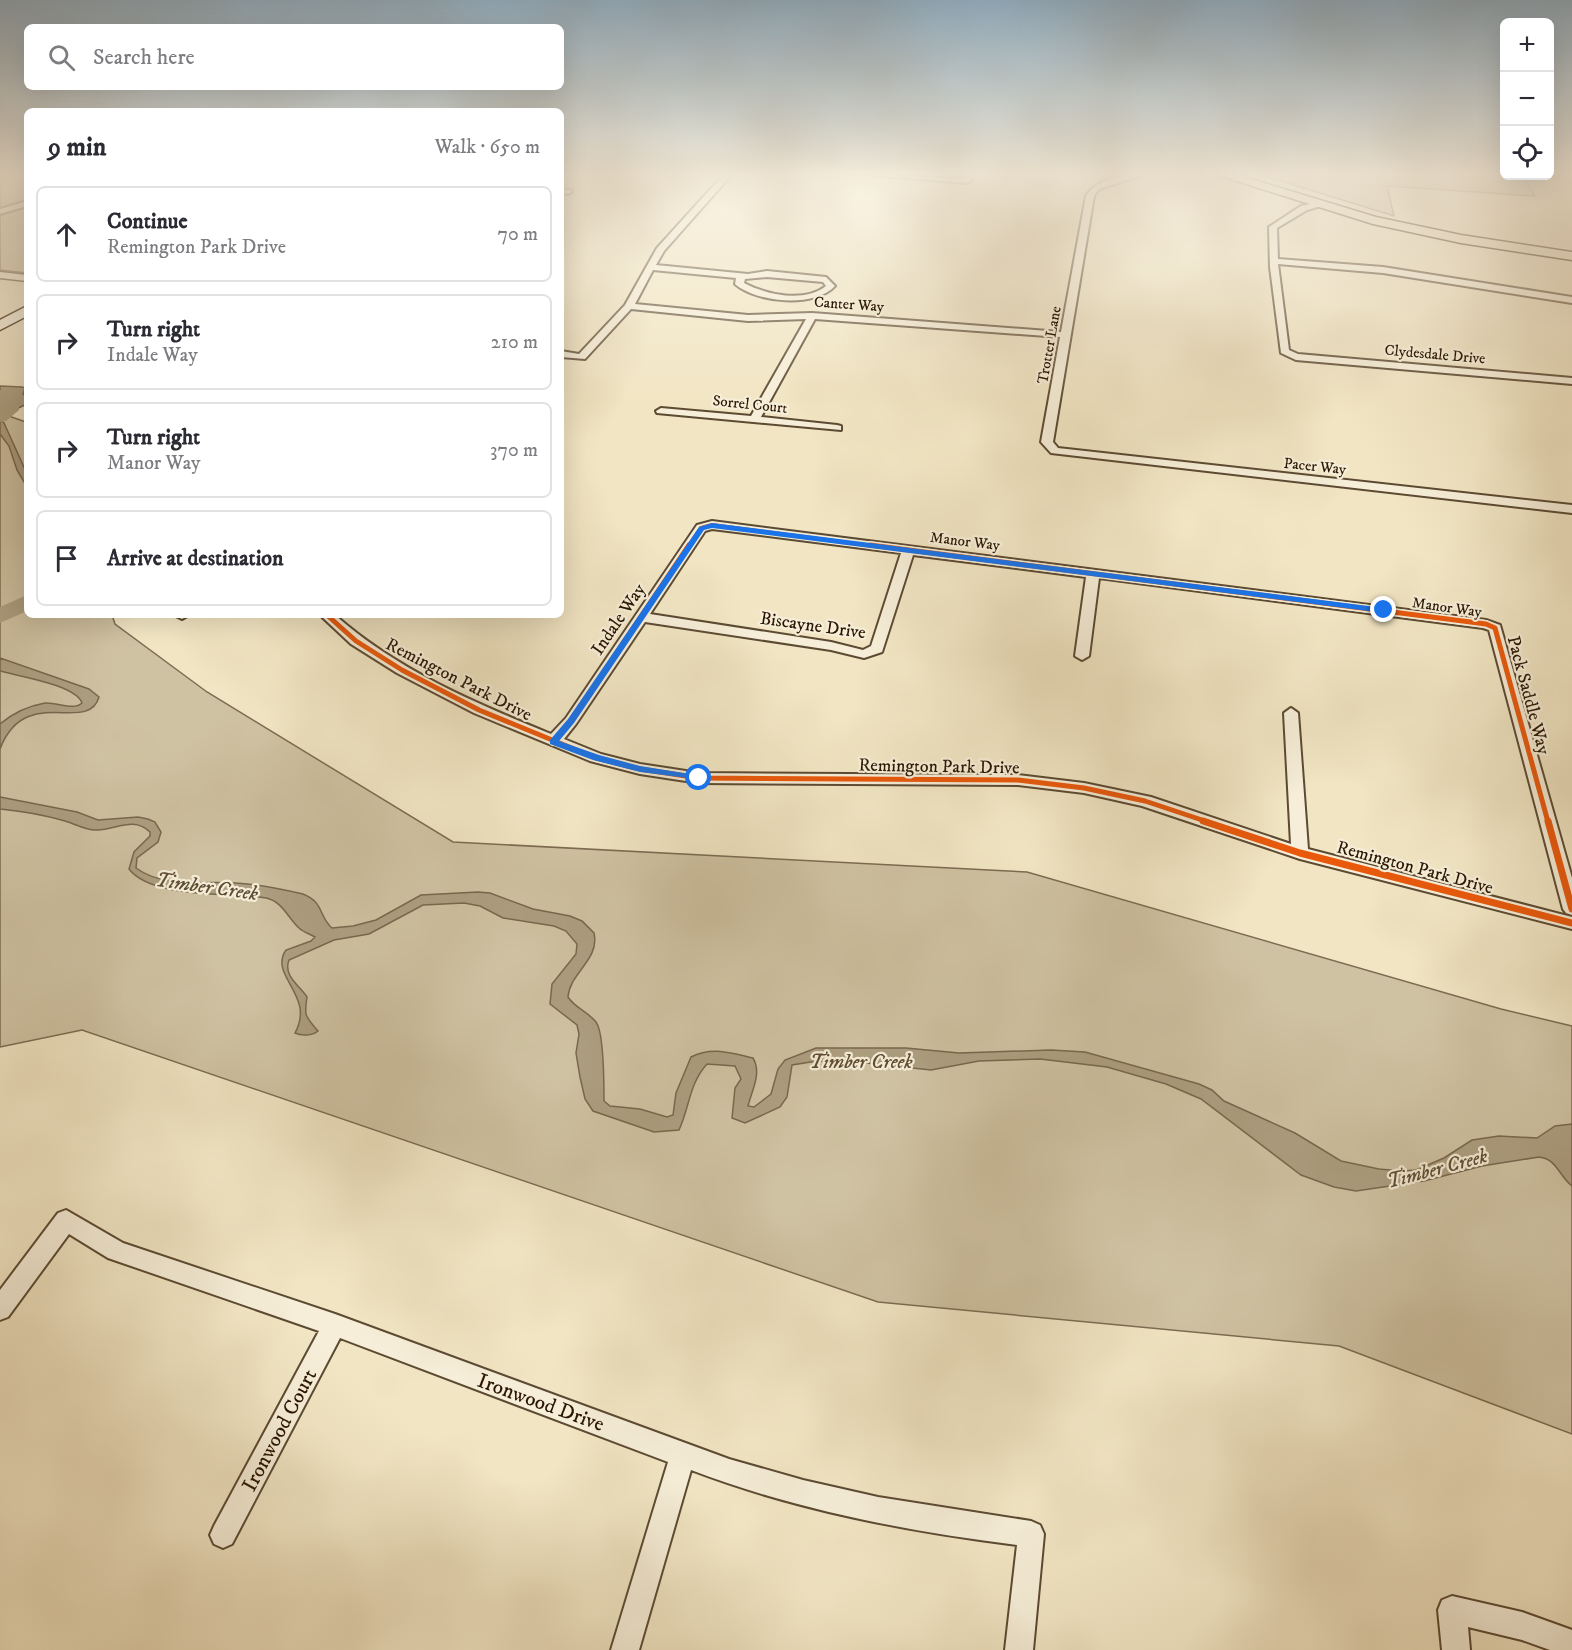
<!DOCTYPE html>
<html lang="en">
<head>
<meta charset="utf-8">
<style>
  body { margin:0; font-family:"IM FELL DW Pica",serif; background:#f7f7f7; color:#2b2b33 }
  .controls { position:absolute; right:18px; top:18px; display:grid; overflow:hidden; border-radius:9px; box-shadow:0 6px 24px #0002 }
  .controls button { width:54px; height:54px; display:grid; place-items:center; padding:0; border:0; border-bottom:2px solid #e1e1e2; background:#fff; color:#2b2b33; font:30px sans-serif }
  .stop { position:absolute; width:18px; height:18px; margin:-14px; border:4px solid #1a73e8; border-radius:50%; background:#fff }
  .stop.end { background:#1a73e8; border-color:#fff; box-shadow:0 2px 6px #0008 }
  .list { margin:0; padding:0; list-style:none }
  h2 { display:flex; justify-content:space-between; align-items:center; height:78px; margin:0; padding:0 24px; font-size:26px }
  h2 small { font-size:20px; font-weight:400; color:#7c7c81 }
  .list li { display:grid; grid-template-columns:39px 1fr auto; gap:18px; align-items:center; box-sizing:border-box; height:96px; margin:0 12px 12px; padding:0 12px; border:2px solid #e1e1e2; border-radius:9px }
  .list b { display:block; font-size:22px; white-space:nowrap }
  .list p { margin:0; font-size:20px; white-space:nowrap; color:#7c7c81 }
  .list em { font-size:20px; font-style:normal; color:#7c7c81 }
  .icon { flex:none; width:33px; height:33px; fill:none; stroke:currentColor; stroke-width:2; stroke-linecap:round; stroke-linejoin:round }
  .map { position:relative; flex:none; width:1572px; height:1650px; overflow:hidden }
  .search { position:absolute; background:#fff; box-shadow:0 6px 24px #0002; left:24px; top:24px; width:540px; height:66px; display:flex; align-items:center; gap:15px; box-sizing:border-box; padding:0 21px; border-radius:9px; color:#7c7c81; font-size:22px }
  .panel { position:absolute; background:#fff; box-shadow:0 6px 24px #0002; left:24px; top:108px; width:540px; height:510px; border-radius:9px }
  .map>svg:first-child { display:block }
  .green { fill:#cfc2a2; stroke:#7c6c52; stroke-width:1.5 }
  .water { fill:#ad9f81; stroke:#79684e; stroke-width:1.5 }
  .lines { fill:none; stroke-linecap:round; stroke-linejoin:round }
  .river { fill:#ad9f81; fill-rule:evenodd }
  .minor-casing { stroke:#5c4a32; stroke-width:4 }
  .tertiary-casing { stroke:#5c4a32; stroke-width:3 }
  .secondary-casing { stroke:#2a1602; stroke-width:3 }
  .primary-casing { stroke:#2a1602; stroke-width:3 }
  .minor { fill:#f6eed8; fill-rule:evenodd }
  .tertiary { fill:#f6eed8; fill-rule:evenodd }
  .secondary { fill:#f6eed8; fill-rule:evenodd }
  .primary { fill:#f1e5c3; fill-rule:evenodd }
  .cycleway-far2-casing { stroke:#f6eed8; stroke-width:6 }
  .cycleway-far1-casing { stroke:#f6eed8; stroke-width:8 }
  .cycleway-casing { stroke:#f6eed8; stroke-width:10 }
  .cycleway-far2 { stroke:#e8590c; stroke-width:4 }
  .cycleway-far1 { stroke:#e8590c; stroke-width:5 }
  .cycleway { stroke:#e8590c; stroke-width:7 }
  .route { fill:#1a73e8 }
  .labels { text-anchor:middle; stroke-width:4.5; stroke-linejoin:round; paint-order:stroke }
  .far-street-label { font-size:15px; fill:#2a1602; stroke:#f6eed8 }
  .street-label { font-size:18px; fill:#2a1602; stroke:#f6eed8 }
  .water-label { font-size:20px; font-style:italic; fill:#5e4d35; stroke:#f6eed8 }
  .near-street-label { font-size:21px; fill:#2a1602; stroke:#f6eed8 }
</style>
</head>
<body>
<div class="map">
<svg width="1572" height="1650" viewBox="0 0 1572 1650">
  <rect width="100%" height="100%" fill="#f1e5c3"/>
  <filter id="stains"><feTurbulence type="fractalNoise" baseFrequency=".00333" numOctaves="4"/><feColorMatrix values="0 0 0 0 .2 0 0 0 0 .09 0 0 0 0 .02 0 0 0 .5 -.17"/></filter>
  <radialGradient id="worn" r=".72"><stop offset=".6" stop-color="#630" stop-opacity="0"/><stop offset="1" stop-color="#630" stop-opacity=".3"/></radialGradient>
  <path class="green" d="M 0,173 L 27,173 L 27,273 L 0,270 Z
    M 1255,173 L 1504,173 L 1504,176 L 1526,176 L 1525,179 L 1535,196 L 1387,186 L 1394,216 Z
    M 0,413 L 26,422 L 27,615 L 112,615 L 115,624 L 207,692 L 453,842 L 1027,872 L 1501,1009 L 1572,1026 L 1572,1434 L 1339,1346 L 878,1302 L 82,1030 L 0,1047 Z"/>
  <path class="water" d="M 0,386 L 22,387 L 25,388 L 23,394 L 27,397 L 27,404 L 8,413 L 0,420 L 4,423 L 27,474 L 27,487 L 17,470 L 9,446 L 0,434 L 0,416 L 10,411 L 0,399 Z
    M 0,658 L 89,689 L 99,697 C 88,735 25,683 0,749 L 0,724 C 13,713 28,706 45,703 C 57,702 74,711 82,703 C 76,685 18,676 0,671 Z
    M 0,797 L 77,812 L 98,820 L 138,817 L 148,819 L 155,822 L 161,832 L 158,842 L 137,858 L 136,868 C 163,888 203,881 235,883 C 257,884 281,889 303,894 C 325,903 318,916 332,928 L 353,926 L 376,920 L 421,895 L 478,892 L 490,893 L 533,909 L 570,916 L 582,921 L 594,933 C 600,960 570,972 568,997 C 575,1008 587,1011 596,1022 C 604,1032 604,1086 604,1101 L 610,1106 L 640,1109 L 667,1117 L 673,1115 L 676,1093 L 691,1057 C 712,1046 731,1053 753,1058 C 762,1073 752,1090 748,1106 L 754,1107 L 771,1094 L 778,1069 L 785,1060 L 816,1048 L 906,1048 L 959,1053 L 1051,1050 L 1085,1052 L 1199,1084 L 1212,1090 L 1224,1101 L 1295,1133 L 1341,1161 L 1379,1169 L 1402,1171 L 1416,1170 L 1444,1158 L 1472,1140 L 1499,1136 L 1537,1138 L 1555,1126 L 1572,1124 L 1572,1186 C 1559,1176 1557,1159 1539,1157 L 1482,1166 L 1424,1181 L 1356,1191 L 1334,1187 L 1301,1175 L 1201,1099 L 1166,1084 L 1107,1067 L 1040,1059 L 979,1061 L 931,1070 L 857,1062 L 817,1061 L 792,1065 L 787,1097 L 780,1107 L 745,1123 L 732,1118 L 735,1088 L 741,1079 L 735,1066 L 707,1064 C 689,1084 690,1106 679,1130 L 654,1132 L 593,1111 L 585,1099 L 580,1077 L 576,1053 L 579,1034 L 577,1025 L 550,1004 L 552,984 L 576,954 L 577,944 L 566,931 L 554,926 L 503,918 L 480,906 L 464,903 L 423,905 L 369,934 L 334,940 L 289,960 C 283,976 299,985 307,997 C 304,1016 305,1016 318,1031 C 312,1036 301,1036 295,1033 C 316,995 268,976 286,950 L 311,941 L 315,937 C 310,934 303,932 299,928 C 288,918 282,901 266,898 C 230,892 152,899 129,869 L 134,852 L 150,836 L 150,832 C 133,816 116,830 97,830 C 86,831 76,824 65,821 C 44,815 22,811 0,809 Z"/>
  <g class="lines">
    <path class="river" d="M 0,390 L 16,392 L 19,396 L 19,410 L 6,421 L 0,422 Z
      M 27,595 L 27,611 L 0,623 L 0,607 Z"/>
    <defs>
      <path id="minor" d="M 725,173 L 733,173 L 664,251 L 656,265 L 748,274 L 767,271 L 826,277 L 835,286 C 815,308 757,303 735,284 L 736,278 L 653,270 L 635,304 L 748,315 L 812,313 L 1061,332 L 1086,196 C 1097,178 1129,173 1150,173 L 1105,187 L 1098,190 L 1094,196 L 1053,442 L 1058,448 L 1572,505 L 1572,513 L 1051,453 L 1041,442 L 1060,337 L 815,319 L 761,417 L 837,425 L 841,426 L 841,430 L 657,413 L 656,411 L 661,408 L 751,416 L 806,319 L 748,321 L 631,309 L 585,359 L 561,357 L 561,351 L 579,354 L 625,305 L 657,248 ZM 767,277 L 823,282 L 826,286 C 804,303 767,295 744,283 L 745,279 Z
        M 845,173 L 964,179 L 966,173 L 974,173 L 971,181 L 967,183 Z
        M 561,189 L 571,190 L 572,192 L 568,194 L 561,193 Z
        M 27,201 L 27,206 L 0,214 L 0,209 Z
        M 1318,202 L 1321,202 L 1321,206 L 1307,210 L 1277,228 L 1278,259 L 1383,267 L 1572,297 L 1572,303 L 1383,273 L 1278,264 L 1289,350 L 1298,354 L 1572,378 L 1572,384 L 1296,360 L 1281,353 L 1270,267 L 1269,227 L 1301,206 Z
        M 712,521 L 1486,620 L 1500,625 L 1572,878 L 1572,915 L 1566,913 L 1563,909 L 1489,630 L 1483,628 L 1099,578 L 1089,656 L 1082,660 L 1075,656 L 1086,577 L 913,555 L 882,652 L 864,658 L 831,650 L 645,622 L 576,724 L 564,739 L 601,754 L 640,764 L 699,773 L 1018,775 L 1084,783 L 1151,797 L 1291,844 L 1284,713 L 1291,708 L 1298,713 L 1308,849 L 1572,917 L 1572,929 L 1300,859 L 1142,806 L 1084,793 L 1018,785 L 699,783 L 640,774 L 590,761 L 474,713 L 397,673 L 351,644 L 320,615 L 335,615 C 397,670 475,703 551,734 L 566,718 L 697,525 ZM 712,529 L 901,553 L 871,646 L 863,650 L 831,642 L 650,614 L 705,531 Z
        M 174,615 L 189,615 L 182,619 Z
        M 66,1210 L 123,1243 L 335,1314 L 729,1459 L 803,1480 L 878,1497 L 1031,1521 L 1040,1525 L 1044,1534 L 1033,1650 L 1005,1650 L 1017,1545 C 906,1531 796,1510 691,1470 L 639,1650 L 611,1650 L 668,1462 L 340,1338 L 232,1544 L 223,1548 L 214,1544 L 210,1535 L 214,1526 L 319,1331 L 108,1258 L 69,1234 L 8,1317 L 0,1320 L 0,1290 L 58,1213 Z
        M 1452,1596 L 1522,1612 L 1572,1630 L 1572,1650 L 1550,1650 L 1522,1640 L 1468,1627 L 1470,1650 L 1442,1650 L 1438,1610 L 1442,1600 Z"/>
      <path id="tertiary" d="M 0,272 L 27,275 L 27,281 L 0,278 Z"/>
      <path id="secondary" d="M 27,306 L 27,316 L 0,330 L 0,320 Z"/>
      <path id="primary" d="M 1211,173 L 1231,173 L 1376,217 L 1461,235 L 1572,252 L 1572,260 L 1461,243 L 1373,224 Z"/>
    </defs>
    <use href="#minor" class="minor-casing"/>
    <use href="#tertiary" class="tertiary-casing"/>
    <use href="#secondary" class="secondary-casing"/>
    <use href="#primary" class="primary-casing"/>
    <use href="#minor" class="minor"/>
    <use href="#tertiary" class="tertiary"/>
    <use href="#secondary" class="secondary"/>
    <use href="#primary" class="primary"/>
    <defs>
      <path id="cycleway-far2" d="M 688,547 L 701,528 L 712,525 L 881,547"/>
      <path id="cycleway-far1" d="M 870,545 L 1486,624 L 1495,628 L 1548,822
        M 327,615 L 356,641 L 402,670 L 479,710 L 596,758 L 640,769 L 699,778 L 1018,780 L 1084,788 L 1145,801 L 1208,822
        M 553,742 L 571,721 L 689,545"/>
      <path id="cycleway" d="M 1203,821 L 1300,853 L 1572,923
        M 1548,821 L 1572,909"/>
    </defs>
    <use href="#cycleway-far2" class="cycleway-far2-casing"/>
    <use href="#cycleway-far1" class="cycleway-far1-casing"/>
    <use href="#cycleway" class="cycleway-casing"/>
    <use href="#cycleway-far2" class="cycleway-far2"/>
    <use href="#cycleway-far1" class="cycleway-far1"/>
    <use href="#cycleway" class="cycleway"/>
  </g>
  <linearGradient id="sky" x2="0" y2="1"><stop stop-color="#90acbf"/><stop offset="0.43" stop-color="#f9f3e4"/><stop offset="1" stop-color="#f9f3e4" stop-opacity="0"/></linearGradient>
  <rect width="1572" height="404" fill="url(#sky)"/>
  <path class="route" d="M 712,523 L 1384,608 L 1388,610 L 1384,613 L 712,528 L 704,530 L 574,723 L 559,741 L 599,755 L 640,766 L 703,776 L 703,780 L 640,772 L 593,760 L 550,744 L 550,740 L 568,719 L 699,527 Z"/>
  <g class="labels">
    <g class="far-street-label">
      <text transform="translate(849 304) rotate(4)" y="5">Canter Way</text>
      <text transform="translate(1049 345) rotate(-80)" y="5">Trotter Lane</text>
      <text transform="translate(1435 354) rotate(5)" y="5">Clydesdale Drive</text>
      <text transform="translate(750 404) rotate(6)" y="5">Sorrel Court</text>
      <text transform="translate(1315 466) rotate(6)" y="5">Pacer Way</text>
      <text transform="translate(965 541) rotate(7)" y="5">Manor Way</text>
      <text transform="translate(1447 607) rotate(8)" y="5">Manor Way</text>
    </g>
    <g class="street-label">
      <text transform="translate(618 619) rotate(-56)" y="6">Indale Way</text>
      <text transform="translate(813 625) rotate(8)" y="6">Biscayne Drive</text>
      <text transform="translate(459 679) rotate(27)" y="6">Remington Park Drive</text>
      <text transform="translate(1529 695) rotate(75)" y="6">Pack Saddle Way</text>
      <text transform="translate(939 766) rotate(1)" y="6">Remington Park Drive</text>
      <text transform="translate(1415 867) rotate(15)" y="6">Remington Park Drive</text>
    </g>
    <g class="water-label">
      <text transform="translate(207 886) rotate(8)" y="7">Timber Creek</text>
      <text x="861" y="1068">Timber Creek</text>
      <text transform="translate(1437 1168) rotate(-15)" y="7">Timber Creek</text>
    </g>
    <g class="near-street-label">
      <text transform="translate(541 1402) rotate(20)" y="7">Ironwood Drive</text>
      <text transform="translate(279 1430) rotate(-62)" y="7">Ironwood Court</text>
    </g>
  </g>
  <rect width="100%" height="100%" filter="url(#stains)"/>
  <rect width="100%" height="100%" fill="url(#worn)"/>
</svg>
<div class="controls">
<button>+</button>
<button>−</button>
<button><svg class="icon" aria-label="locate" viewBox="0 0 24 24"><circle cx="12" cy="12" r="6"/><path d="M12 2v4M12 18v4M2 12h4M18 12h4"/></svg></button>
</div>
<div class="stop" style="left:699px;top:778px"></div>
<div class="stop end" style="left:1384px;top:610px"></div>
<div class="search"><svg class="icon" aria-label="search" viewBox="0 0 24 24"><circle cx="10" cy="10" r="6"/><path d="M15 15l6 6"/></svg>Search here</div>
<section class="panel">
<h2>9 min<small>Walk · 650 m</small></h2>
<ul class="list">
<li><svg class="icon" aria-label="ahead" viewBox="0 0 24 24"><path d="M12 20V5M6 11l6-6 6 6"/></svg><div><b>Continue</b><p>Remington Park Drive</p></div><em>70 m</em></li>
<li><svg class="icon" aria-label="right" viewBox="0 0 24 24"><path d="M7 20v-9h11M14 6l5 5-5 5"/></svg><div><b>Turn right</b><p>Indale Way</p></div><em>210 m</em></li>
<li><svg class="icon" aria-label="right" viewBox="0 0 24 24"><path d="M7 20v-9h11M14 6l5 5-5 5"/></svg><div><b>Turn right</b><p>Manor Way</p></div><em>370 m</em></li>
<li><svg class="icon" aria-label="arrive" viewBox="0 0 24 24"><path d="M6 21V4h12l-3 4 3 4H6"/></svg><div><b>Arrive at destination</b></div></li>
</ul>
</section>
</div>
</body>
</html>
